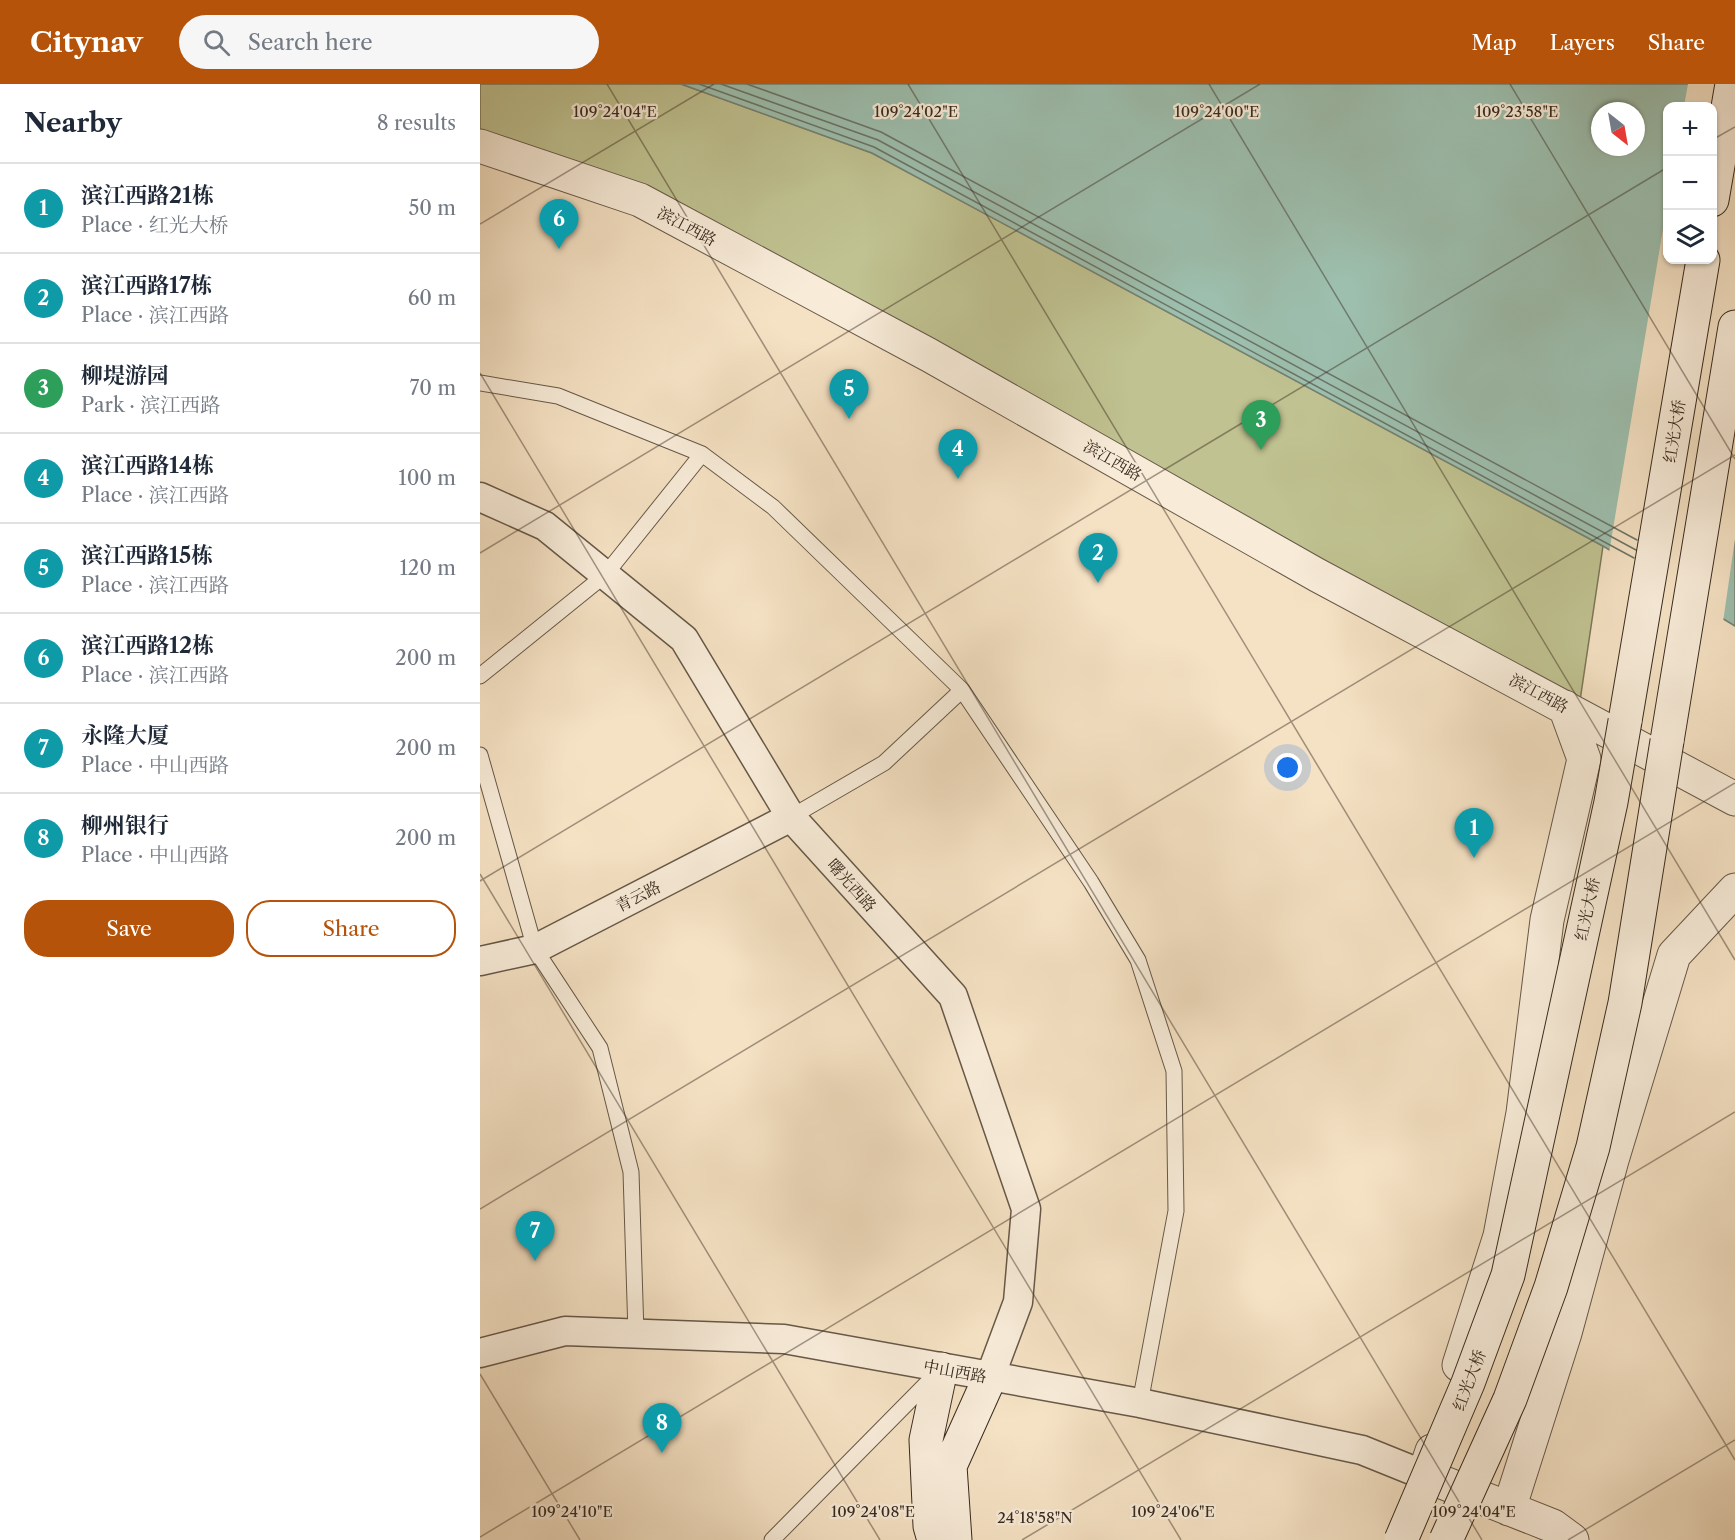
<!DOCTYPE html>
<html lang="en">
<head>
<meta charset="utf-8">
<style>
  body { margin:0; font-family:"Libre Caslon Text","Noto Serif SC",serif; background:#f6f6f7; color:#1f2937 }
  .controls { position:absolute; right:18px; top:18px; display:grid; overflow:hidden; border-radius:12px; box-shadow:0 2px 4px #0004 }
  .controls button { width:54px; height:54px; display:grid; place-items:center; padding:0; border:0; border-bottom:2px solid #e0e1e3; background:#fff; color:#1f2937; font:30px sans-serif }
  .compass { position:absolute; left:1111px; top:18px; width:54px; height:54px; border-radius:50%; background:#fff; box-shadow:0 2px 4px #0004; rotate:149deg }
  .you { position:absolute; left:808px; top:684px; width:21px; height:21px; margin:-15px; border:4px solid #fff; border-radius:50%; background:#1a73e8; box-shadow:0 0 0 9px #1a73e833 }
  .badge { display:grid; place-items:center; width:39px; height:39px; border-radius:50%; background:#b45309; color:#fff; font-size:20px; font-weight:700 }
  .pin { position:absolute; translate:-50% -50px; filter:drop-shadow(0 2px 3px #0008) }
  .pin::after { content:''; position:absolute; top:32px; width:21px; height:18px; background:inherit; clip-path:polygon(0 0,100% 0,50% 100%) }
  .list { margin:0; padding:0; list-style:none }
  h2 { display:flex; justify-content:space-between; align-items:center; height:78px; margin:0; padding:0 24px; font-size:26px }
  h2 small { font-size:20px; font-weight:400; color:#747a83 }
  .list li { display:grid; grid-template-columns:39px 1fr auto; gap:18px; align-items:center; box-sizing:border-box; height:90px; padding:0 24px; border-top:2px solid #e0e1e3 }
  .list b { display:block; font-size:22px; white-space:nowrap }
  .list p { margin:0; font-size:20px; white-space:nowrap; color:#747a83 }
  .list em { font-size:20px; font-style:normal; color:#747a83 }
  .actions { display:flex; gap:12px; padding:18px 24px }
  .actions a { flex:1; padding:14px 0; border:2px solid #b45309; border-radius:24px; text-align:center; font-size:21px; color:#b45309 }
  .actions .main { background:#b45309; color:#fff }
  .icon { flex:none; width:33px; height:33px; fill:none; stroke:currentColor; stroke-width:2; stroke-linecap:round; stroke-linejoin:round }
  .map { position:relative; flex:none; width:1255px; height:1456px; overflow:hidden }
  header { display:flex; align-items:center; gap:36px; box-sizing:border-box; height:84px; padding:0 30px; background:#b45309; color:#fff }
  header strong { font-size:28px }
  nav { display:flex; gap:33px; margin-inline-start:auto; font-size:21px }
  .search { width:420px; height:54px; background:#f6f6f7; display:flex; align-items:center; gap:15px; box-sizing:border-box; padding:0 21px; border-radius:33px; color:#747a83; font-size:22px }
  main { display:flex }
  aside { flex:1; background:#fff }
  .map>svg:first-child { display:block }
  .green { fill:#c0c291; stroke:#7c7658; stroke-width:1.5 }
  .water { fill:#9dbfae; stroke:#758374; stroke-width:1.5; fill-rule:evenodd }
  .pier { fill:#f5e2c4 }
  .lines { fill:none; stroke-linecap:round; stroke-linejoin:round }
  .shore { stroke:#6a7466; stroke-width:1.5 }
  .service-casing { stroke:#675848; stroke-width:17 }
  .minor-casing { stroke:#675848; stroke-width:31 }
  .tertiary-casing { stroke:#675848; stroke-width:35 }
  .secondary-casing { stroke:#382a1e; stroke-width:35 }
  .service { stroke:#f8ecd9; stroke-width:15 }
  .minor { stroke:#f8ecd9; stroke-width:28 }
  .tertiary { stroke:#f8ecd9; stroke-width:33 }
  .secondary { stroke:#f8ecd9; stroke-width:33 }
  .secondary-bridge-casing { stroke:#382a1e; stroke-width:35; stroke-linecap:butt }
  .secondary-bridge { stroke:#f8ecd9; stroke-width:33 }
  .ticks { fill:none; stroke:#382a1e; stroke-width:1.5; stroke-opacity:0.45 }
  .labels { text-anchor:middle; stroke-width:4.5; stroke-linejoin:round; paint-order:stroke }
  .street-label { font-size:16px; fill:#382a1e; stroke:#f8ecd9 }
  .ticks-label { font-size:15px; text-anchor:middle; fill:#382a1e; stroke:#f8ecd9; stroke-width:4.5; stroke-linejoin:round; paint-order:stroke }
</style>
</head>
<body>
<header>
<strong>Citynav</strong>
<div class="search"><svg class="icon" aria-label="search" viewBox="0 0 24 24"><circle cx="10" cy="10" r="6"/><path d="M15 15l6 6"/></svg>Search here</div>
<nav><a>Map</a><a>Layers</a><a>Share</a></nav>
</header>
<main>
<aside>
<h2>Nearby<small>8 results</small></h2>
<ul class="list">
<li><span class="badge" style="background:#0f9aa8">1</span><div><b>滨江西路21栋</b><p>Place · 红光大桥</p></div><em>50 m</em></li>
<li><span class="badge" style="background:#0f9aa8">2</span><div><b>滨江西路17栋</b><p>Place · 滨江西路</p></div><em>60 m</em></li>
<li><span class="badge" style="background:#2e9e5b">3</span><div><b>柳堤游园</b><p>Park · 滨江西路</p></div><em>70 m</em></li>
<li><span class="badge" style="background:#0f9aa8">4</span><div><b>滨江西路14栋</b><p>Place · 滨江西路</p></div><em>100 m</em></li>
<li><span class="badge" style="background:#0f9aa8">5</span><div><b>滨江西路15栋</b><p>Place · 滨江西路</p></div><em>120 m</em></li>
<li><span class="badge" style="background:#0f9aa8">6</span><div><b>滨江西路12栋</b><p>Place · 滨江西路</p></div><em>200 m</em></li>
<li><span class="badge" style="background:#0f9aa8">7</span><div><b>永隆大厦</b><p>Place · 中山西路</p></div><em>200 m</em></li>
<li><span class="badge" style="background:#0f9aa8">8</span><div><b>柳州银行</b><p>Place · 中山西路</p></div><em>200 m</em></li>
</ul>
<div class="actions"><a class="main">Save</a><a>Share</a></div>
</aside>
<div class="map">
<svg width="1255" height="1456" viewBox="0 0 1255 1456">
  <rect width="100%" height="100%" fill="#f5e2c4"/>
  <filter id="stains"><feTurbulence type="fractalNoise" baseFrequency=".00333" numOctaves="4"/><feColorMatrix values="0 0 0 0 .2 0 0 0 0 .09 0 0 0 0 .02 0 0 0 .5 -.17"/></filter>
  <radialGradient id="worn" r=".72"><stop offset=".6" stop-color="#630" stop-opacity="0"/><stop offset="1" stop-color="#630" stop-opacity=".3"/></radialGradient>
  <path class="green" d="M 0,0 L 201,0 L 392,69 L 1123,462 L 1098,630 L 160,116 L 0,62 Z"/>
  <path class="water" d="M 201,0 L 1255,0 L 1255,542 L 1123,462 L 392,69 ZM 1188,22 L 1232,22 L 1232,176 L 1188,176 ZM 1120,27 L 1156,27 L 1156,63 L 1120,63 Z"/>
  <path class="pier" d="M 1208,0 L 1255,0 L 1255,455 L 1243,538 L 1129,469 L 1187,121 L 1188,176 L 1232,176 L 1232,22 L 1204,22 Z"/>
  <g class="lines">
    <path class="shore" d="M 219,0 L 394,63 L 1154,474
      M 241,0 L 398,56 L 1156,466
      M 267,0 L 401,48 L 1157,456"/>
    <defs>
      <path id="service" d="M 0,299 L 78,312 L 222,370 L 293,423 L 482,606
        M 0,592 L 125,491 L 222,370
        M 0,671 L 55,865 L 120,964 L 151,1088 L 156,1250
        M 311,733 L 404,679 L 482,606 L 611,798 L 658,876 L 694,987 L 696,1127 L 660,1319
        M 292,1456 L 452,1294"/>
      <path id="minor" d="M 0,413 L 65,442 L 204,555 L 311,733 L 473,912 L 546,1125 L 538,1218 L 510,1293
        M 0,877 L 55,865 L 311,733
        M 0,1269 L 85,1247 L 304,1255 L 660,1319 L 882,1366 L 944,1391"/>
      <path id="tertiary" d="M 0,62 L 160,116 L 449,271 L 837,491 L 1255,715
        M 979,1281 L 1020,1152 L 1043,1029 L 1067,836 L 1104,675 L 1085,623
        M 952,1367 L 944,1391 L 1073,1442 L 1092,1456
        M 1029,1425 L 1085,1249 L 1132,1076 L 1194,871 L 1255,806"/>
      <path id="secondary" d="M 1232,116 L 1252,0
        M 1145,637 L 1223,176
        M 1187,657 L 1255,243
        M 454,1456 L 450,1442 L 446,1356 L 461,1285
        M 475,1456 L 470,1382 L 510,1293"/>
    </defs>
    <use href="#service" class="service-casing"/>
    <use href="#minor" class="minor-casing"/>
    <use href="#tertiary" class="tertiary-casing"/>
    <use href="#secondary" class="secondary-casing"/>
    <use href="#service" class="service"/>
    <use href="#minor" class="minor"/>
    <use href="#tertiary" class="tertiary"/>
    <use href="#secondary" class="secondary"/>
    <defs>
      <path id="secondary-bridge" d="M 921,1456 L 988,1299 L 1028,1191 L 1131,718 L 1145,637
        M 966,1456 L 1030,1315 L 1071,1203 L 1113,1063 L 1145,919 L 1187,657"/>
    </defs>
    <use href="#secondary-bridge" class="secondary-bridge-casing"/>
    <use href="#secondary-bridge" class="secondary-bridge"/>
  </g>
  <path class="ticks" d="M 127,0 L 1002,1456M 428,0 L 1255,1376M 729,0 L 1255,876M 1030,0 L 1255,375M 1232,56 L 1255,43M 0,140 L 234,0M 0,289 L 701,1456M 0,469 L 780,0M 0,790 L 400,1456M 0,797 L 1188,83M 0,1125 L 1255,371M 0,1290 L 100,1456M 0,1453 L 1255,699M 542,1456 L 1255,1028M 1088,1456 L 1255,1356"/>
  <g class="labels">
    <g class="street-label">
      <text transform="translate(207 142) rotate(28)" y="6">滨江西路</text>
      <text transform="translate(1194 347) rotate(-81)" y="6">红光大桥</text>
      <text transform="translate(633 376) rotate(30)" y="6">滨江西路</text>
      <text transform="translate(1059 609) rotate(28)" y="6">滨江西路</text>
      <text transform="translate(372 801) rotate(48)" y="6">曙光西路</text>
      <text transform="translate(158 812) rotate(-27)" y="6">青云路</text>
      <text transform="translate(1107 825) rotate(-78)" y="6">红光大桥</text>
      <text transform="translate(475 1287) rotate(10)" y="6">中山西路</text>
      <text transform="translate(989 1296) rotate(-69)" y="6">红光大桥</text>
    </g>
  </g>
  <g class="ticks-label">
    <text x="135" y="33">109°24'04"E</text>
    <text x="436" y="33">109°24'02"E</text>
    <text x="737" y="33">109°24'00"E</text>
    <text x="1037" y="33">109°23'58"E</text>
    <text x="92" y="1433">109°24'10"E</text>
    <text x="393" y="1433">109°24'08"E</text>
    <text x="693" y="1433">109°24'06"E</text>
    <text x="994" y="1433">109°24'04"E</text>
    <text x="555" y="1439">24°18'58"N</text>
  </g>
  <rect width="100%" height="100%" filter="url(#stains)"/>
  <rect width="100%" height="100%" fill="url(#worn)"/>
</svg>
<div class="controls">
<button>+</button>
<button>−</button>
<button><svg class="icon" aria-label="layers" viewBox="0 0 24 24"><path d="M12 4l9 5-9 5-9-5zM3 14l9 5 9-5"/></svg></button>
</div>
<svg class="compass" viewBox="-18 -18 36 36"><path d="M0-13l5 13h-10z" fill="#e53935"/><path d="M0 13l5-13h-10z" fill="#747a83"/></svg>
<div class="you"></div>
<div class="pin badge" style="left:994px;top:774px;background:#0f9aa8">1</div>
<div class="pin badge" style="left:618px;top:499px;background:#0f9aa8">2</div>
<div class="pin badge" style="left:781px;top:366px;background:#2e9e5b">3</div>
<div class="pin badge" style="left:478px;top:395px;background:#0f9aa8">4</div>
<div class="pin badge" style="left:369px;top:335px;background:#0f9aa8">5</div>
<div class="pin badge" style="left:79px;top:165px;background:#0f9aa8">6</div>
<div class="pin badge" style="left:55px;top:1177px;background:#0f9aa8">7</div>
<div class="pin badge" style="left:182px;top:1369px;background:#0f9aa8">8</div>
</div>
</main>
</body>
</html>
